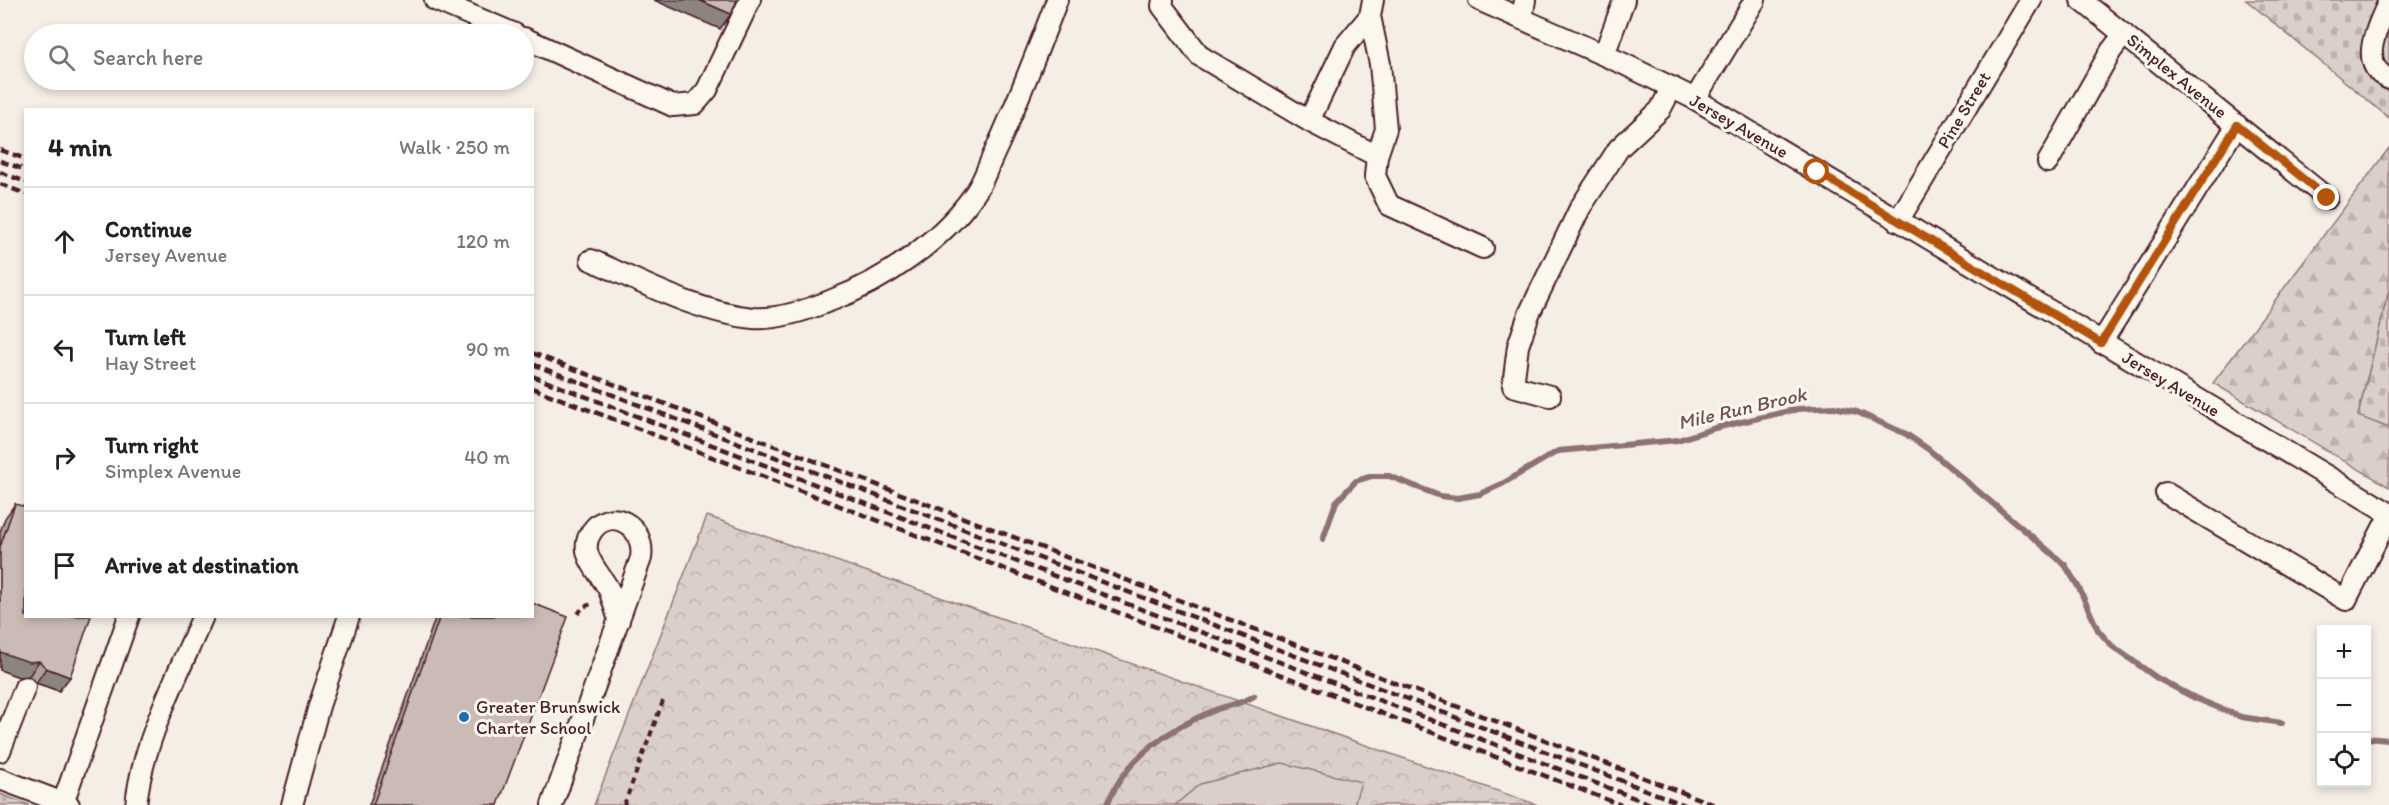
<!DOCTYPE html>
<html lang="en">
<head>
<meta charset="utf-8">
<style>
  body { margin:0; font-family:Itim,sans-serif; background:#f2f2f2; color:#222 }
  .controls { position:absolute; right:18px; bottom:18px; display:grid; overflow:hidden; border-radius:0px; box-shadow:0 3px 9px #0003 }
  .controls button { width:54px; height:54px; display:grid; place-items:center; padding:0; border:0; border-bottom:2px solid #e0e0e0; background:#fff; color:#222; font:30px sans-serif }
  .stop { position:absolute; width:18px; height:18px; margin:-14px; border:4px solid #b45309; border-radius:50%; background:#fff }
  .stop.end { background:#b45309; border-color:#fff; box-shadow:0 2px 6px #0008 }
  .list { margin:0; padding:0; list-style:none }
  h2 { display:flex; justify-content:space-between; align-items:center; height:78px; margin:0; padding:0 24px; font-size:26px }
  h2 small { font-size:20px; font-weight:400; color:#767676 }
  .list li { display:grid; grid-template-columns:39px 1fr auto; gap:18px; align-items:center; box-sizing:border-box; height:108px; padding:0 24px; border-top:2px solid #e0e0e0 }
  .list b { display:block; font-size:22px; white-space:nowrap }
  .list p { margin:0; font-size:20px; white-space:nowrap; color:#767676 }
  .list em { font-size:20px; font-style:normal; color:#767676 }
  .icon { flex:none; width:33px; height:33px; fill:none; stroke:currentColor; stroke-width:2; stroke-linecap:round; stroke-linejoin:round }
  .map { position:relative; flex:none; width:2389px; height:805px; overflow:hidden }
  .search { position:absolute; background:#fff; box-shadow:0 3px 9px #0003; left:24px; top:24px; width:510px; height:66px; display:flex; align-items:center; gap:15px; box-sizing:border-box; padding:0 21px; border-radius:33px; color:#767676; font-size:22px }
  .panel { position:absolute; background:#fff; box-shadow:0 3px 9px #0003; left:24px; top:108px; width:510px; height:510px; border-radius:0px }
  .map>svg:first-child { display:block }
  .forest { fill:url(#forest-firs); stroke:#92787a; stroke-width:1.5 }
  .cemetery { fill:url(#cemetery-stones); stroke:#92787a; stroke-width:1.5 }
  .park { fill:url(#park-crowns); stroke:#92787a; stroke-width:1.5 }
  .pitch { fill:#dbd0c9; stroke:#92787a; stroke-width:1.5 }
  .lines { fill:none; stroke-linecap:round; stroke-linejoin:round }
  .stream { stroke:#8d7174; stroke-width:6 }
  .minor-casing { stroke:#4a1f2b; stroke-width:24 }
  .path { stroke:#4a1f2b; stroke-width:4; stroke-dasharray:6 4.5; stroke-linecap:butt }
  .minor { stroke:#fbf7ec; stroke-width:20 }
  .rail { stroke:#4a1f2b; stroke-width:4.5; stroke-dasharray:9 4.5; stroke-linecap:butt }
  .wall { fill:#aea19d; stroke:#4a1f2b; stroke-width:1.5 }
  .shaded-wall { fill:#8d837f; stroke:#4a1f2b; stroke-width:1.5 }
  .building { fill:#cabbb6; stroke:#4a1f2b; stroke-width:1.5 }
  .route { stroke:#b45309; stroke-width:8 }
  .poi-dot { fill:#1f6fb2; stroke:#fbf7ec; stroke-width:2 }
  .labels { text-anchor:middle; stroke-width:6; stroke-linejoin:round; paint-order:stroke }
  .street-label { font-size:18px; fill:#4a1f2b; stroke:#fbf7ec }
  .poi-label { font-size:18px; fill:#4a1f2b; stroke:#fbf7ec; text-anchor:start }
  .water-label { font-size:20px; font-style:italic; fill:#714f56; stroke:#fbf7ec }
</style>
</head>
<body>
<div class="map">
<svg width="2389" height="805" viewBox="0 0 2389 805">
  <defs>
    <pattern id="forest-firs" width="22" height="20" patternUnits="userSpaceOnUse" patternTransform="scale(1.5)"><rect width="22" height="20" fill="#dbd0c9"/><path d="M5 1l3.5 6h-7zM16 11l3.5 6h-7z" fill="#bdb2ad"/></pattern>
    <pattern id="cemetery-stones" width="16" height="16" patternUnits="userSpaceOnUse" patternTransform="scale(1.5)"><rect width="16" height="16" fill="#dbd0c9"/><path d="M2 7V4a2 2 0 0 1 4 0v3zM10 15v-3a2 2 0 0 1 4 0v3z" fill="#bdb2ad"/></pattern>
    <pattern id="park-crowns" width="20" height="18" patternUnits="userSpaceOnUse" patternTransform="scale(1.5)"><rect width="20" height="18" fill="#dbd0c9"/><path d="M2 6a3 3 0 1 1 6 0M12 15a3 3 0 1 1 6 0" fill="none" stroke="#bdb2ad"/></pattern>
  </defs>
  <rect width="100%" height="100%" fill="#f4eee4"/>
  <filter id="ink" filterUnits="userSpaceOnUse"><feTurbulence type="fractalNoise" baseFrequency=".0167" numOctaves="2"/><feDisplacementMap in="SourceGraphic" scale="12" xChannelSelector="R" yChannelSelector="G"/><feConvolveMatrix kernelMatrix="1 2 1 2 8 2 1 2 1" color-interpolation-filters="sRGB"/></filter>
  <g filter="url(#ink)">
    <path class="forest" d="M 2389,148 L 2389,290 L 2358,415 L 2389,428 L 2389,487 L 2213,383 Z"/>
    <path class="cemetery" d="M 2246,0 L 2389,0 L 2389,118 Z
      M 2389,290 L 2389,428 L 2358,416 Z
      M 0,794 L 29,805 L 0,805 Z"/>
    <path class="park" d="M 707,516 L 1538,805 L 594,805 Z"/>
    <path class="pitch" d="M 1282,763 L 1361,782 L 1354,805 L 1175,805 L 1200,784 Z"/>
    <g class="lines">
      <path class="stream" d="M 1323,539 L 1336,502 L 1356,481 L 1372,476 L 1389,476 L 1440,496 L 1458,498 L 1480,494 L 1502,484 L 1558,451 L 1678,440 L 1715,428 L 1798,409 L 1834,407 L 1857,412 L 1906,434 L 1928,449 L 2042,545 L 2065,565 L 2079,588 L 2098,630 L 2112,646 L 2157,678 L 2195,698 L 2241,717 L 2282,723
        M 2366,738 L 2389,740
        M 1107,805 C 1125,758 1170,728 1215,710 C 1228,705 1242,704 1254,696"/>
      <defs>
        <path id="minor" d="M 435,0 L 515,34
          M 1163,0 L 1162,6 L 1200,56 L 1309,121 L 1345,46 L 1370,16 L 1373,0
          M 1479,0 L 1624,64 L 1695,99 L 2389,513
          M 2081,0 L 2327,198
          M 2389,1 C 2379,24 2356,64 2389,79
          M 1370,16 L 1380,64 L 1386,129 L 1377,156 L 1375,176 L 1389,205 L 1483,248
          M 1522,19 L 1525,0
          M 524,38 L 673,106 L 695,104 L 707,90 L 750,0
          M 1604,55 L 1624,0
          M 1695,99 L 1755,0
          M 1309,121 L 1377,156
          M 2048,162 L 2111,51 L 2124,34
          M 1898,221 L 2031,0
          M 591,260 C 642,282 696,312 753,318 C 777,320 810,309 832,300 C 884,281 941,241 973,196 C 982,185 987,169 993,156 C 1017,105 1037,52 1057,0
          M 2101,343 L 2237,125
          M 1550,396 L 1513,386 L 1518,346 L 1529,314 L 1580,208 L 1619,148 L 1660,110 L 1672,87
          M 2166,493 L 2346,600 L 2389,516
          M 0,751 L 25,687
          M 0,779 L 69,805
          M 63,803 L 129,616
          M 136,805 C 142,742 178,675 203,616
          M 292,805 L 319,706 L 349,616
          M 552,805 L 641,558 C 646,524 609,506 592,531 C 576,553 600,572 609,590 C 613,600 616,611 619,621"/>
      </defs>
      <use href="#minor" class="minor-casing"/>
      <path class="path" d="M 578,614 L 583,607 L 594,603
        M 624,805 L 663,701"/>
      <use href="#minor" class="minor"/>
      <path class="rail" d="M 0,150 L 26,159
        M 0,161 L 26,170
        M 0,172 L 26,182
        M 0,184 L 26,194
        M 532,353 L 1715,805
        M 532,364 L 1685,805
        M 532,376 L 1653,805
        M 532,388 L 1621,805"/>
    </g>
    <path class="wall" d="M 15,504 L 59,691 L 36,683 L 29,676 L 19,677 L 0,670 L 0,532 L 5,518 Z
      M 436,616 L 532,616 L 498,805 L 369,805 Z"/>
    <path class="shaded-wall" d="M 654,0 L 699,0 L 731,14 L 720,29 Z
      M 0,652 L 39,661 L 29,676 L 19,677 L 0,670 Z
      M 46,668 L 70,677 L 59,691 L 36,683 Z"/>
    <path class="building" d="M 699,0 L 737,0 L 731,14 Z
      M 15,504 L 26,507 L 26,616 L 91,616 L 70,677 L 46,668 L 39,661 L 29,662 L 0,652 L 0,547 Z
      M 532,603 L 568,617 L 498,805 L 373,805 L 440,616 L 532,616 Z"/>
  </g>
  <g class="lines" filter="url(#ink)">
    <path class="route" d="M 1817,172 L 2101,343 L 2237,125 L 2327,198"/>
  </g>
  <circle class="poi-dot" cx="464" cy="717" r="6"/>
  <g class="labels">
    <g class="street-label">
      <text transform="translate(2177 76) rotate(39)" y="6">Simplex Avenue</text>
      <text transform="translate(1964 110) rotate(-59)" y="6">Pine Street</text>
      <text transform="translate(1739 126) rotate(30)" y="6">Jersey Avenue</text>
      <text transform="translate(2171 384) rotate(31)" y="6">Jersey Avenue</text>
    </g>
    <g class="poi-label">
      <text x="476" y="713">Greater Brunswick<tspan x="476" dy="21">Charter School</tspan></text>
    </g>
    <g class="water-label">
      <text transform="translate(1742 408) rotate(-13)" y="7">Mile Run Brook</text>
    </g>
  </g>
</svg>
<div class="controls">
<button>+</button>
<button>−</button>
<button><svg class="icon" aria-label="locate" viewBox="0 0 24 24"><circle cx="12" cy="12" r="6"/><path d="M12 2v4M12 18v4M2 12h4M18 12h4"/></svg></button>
</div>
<div class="stop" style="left:1817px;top:172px"></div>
<div class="stop end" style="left:2327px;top:198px"></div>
<div class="search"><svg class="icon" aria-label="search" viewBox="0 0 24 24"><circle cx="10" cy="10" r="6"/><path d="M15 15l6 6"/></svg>Search here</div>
<section class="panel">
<h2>4 min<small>Walk · 250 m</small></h2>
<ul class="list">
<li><svg class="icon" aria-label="ahead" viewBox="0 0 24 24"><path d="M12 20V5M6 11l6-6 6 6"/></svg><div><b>Continue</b><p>Jersey Avenue</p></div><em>120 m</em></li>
<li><svg class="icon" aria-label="left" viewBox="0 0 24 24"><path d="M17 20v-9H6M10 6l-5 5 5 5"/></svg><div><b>Turn left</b><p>Hay Street</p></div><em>90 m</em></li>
<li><svg class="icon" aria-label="right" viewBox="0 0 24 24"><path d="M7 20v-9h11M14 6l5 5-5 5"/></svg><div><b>Turn right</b><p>Simplex Avenue</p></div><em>40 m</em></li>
<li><svg class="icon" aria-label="arrive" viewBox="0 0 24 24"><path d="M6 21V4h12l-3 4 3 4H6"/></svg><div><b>Arrive at destination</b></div></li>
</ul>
</section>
</div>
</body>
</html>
